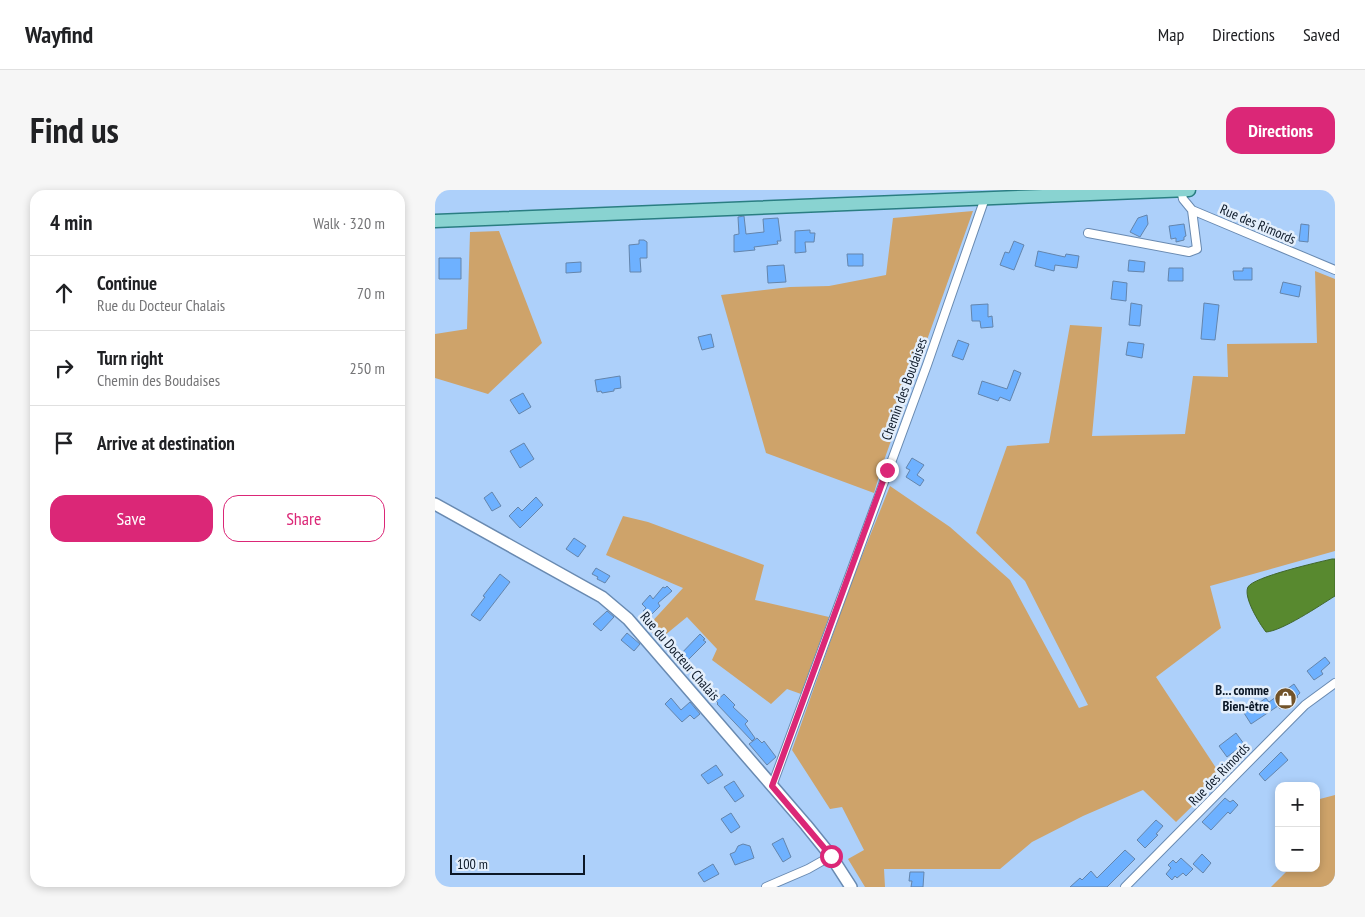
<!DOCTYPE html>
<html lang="en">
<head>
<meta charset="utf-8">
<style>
  body { margin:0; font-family:"PT Sans Narrow",sans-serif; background:#f6f6f6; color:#202124 }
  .controls { position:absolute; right:15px; bottom:15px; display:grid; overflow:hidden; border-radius:10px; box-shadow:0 2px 8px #0003 }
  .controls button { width:45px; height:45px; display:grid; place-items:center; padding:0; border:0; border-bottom:1px solid #e0e0e0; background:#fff; color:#202124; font:25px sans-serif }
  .scale { position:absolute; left:15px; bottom:12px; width:135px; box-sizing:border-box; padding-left:5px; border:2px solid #0b1726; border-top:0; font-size:14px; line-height:18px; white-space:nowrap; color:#0b1726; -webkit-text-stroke:4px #e4effc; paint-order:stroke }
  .stop { position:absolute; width:15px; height:15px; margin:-11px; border:4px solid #db2777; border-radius:50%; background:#fff }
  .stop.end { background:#db2777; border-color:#fff; box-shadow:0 1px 5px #0008 }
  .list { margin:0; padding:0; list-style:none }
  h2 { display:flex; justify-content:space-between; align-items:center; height:65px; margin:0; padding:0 20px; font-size:21px }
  h2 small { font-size:16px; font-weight:400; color:#757577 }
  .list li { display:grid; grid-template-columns:32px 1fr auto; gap:15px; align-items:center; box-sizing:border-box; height:75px; padding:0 20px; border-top:1px solid #e0e0e0 }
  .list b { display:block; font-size:19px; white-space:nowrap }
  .list p { margin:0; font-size:16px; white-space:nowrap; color:#757577 }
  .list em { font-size:16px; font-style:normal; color:#757577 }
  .actions { display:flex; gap:10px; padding:15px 20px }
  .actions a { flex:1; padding:11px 0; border:1px solid #db2777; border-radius:15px; text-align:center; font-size:18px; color:#db2777 }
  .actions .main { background:#db2777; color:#fff }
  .icon { flex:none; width:28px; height:28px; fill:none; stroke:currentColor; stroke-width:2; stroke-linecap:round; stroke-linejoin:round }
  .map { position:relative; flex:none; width:900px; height:697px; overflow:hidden; border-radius:15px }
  header { display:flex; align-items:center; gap:30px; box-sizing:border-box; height:70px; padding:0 25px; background:#fff; border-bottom:1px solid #e0e0e0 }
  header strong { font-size:24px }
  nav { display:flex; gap:28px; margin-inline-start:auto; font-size:18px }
  .intro { display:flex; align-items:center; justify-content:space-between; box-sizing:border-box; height:120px; padding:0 30px }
  h1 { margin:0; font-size:35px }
  .button { padding:12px 22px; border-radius:15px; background:#db2777; color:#fff; font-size:18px; font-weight:700 }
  main { display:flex; gap:30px; padding:0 30px }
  aside { flex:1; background:#fff; border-radius:15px; box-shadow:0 2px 8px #0003 }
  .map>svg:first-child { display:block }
  .green { fill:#cea36a }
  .water { fill:#58892f; stroke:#41672c }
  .building { fill:#6eb1ff; stroke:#6485ac }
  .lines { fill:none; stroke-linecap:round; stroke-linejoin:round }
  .street-casing { stroke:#698ab1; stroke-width:10 }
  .secondary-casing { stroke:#698ab1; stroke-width:14 }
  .primary-casing { stroke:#2a7e82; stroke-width:15 }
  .street { stroke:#fff; stroke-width:8 }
  .secondary { stroke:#fff; stroke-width:11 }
  .primary { stroke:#89d3d1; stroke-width:12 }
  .route { stroke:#db2777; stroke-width:6 }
  .labels { text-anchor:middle; stroke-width:5; stroke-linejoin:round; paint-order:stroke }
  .street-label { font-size:14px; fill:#0b1726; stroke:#e4effc }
  .poi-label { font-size:14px; font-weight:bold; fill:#0b1726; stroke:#e4effc; text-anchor:end }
</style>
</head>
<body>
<header>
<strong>Wayfind</strong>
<nav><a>Map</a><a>Directions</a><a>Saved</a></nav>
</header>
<div class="intro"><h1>Find us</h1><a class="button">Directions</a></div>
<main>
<aside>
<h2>4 min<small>Walk · 320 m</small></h2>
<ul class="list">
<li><svg class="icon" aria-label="ahead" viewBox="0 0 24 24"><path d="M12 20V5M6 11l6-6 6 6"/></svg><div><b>Continue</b><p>Rue du Docteur Chalais</p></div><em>70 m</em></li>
<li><svg class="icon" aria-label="right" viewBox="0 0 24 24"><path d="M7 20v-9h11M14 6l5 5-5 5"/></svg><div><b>Turn right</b><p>Chemin des Boudaises</p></div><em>250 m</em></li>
<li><svg class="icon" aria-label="arrive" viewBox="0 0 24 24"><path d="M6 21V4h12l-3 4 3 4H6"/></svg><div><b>Arrive at destination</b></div></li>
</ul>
<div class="actions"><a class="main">Save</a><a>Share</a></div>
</aside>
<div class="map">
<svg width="900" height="697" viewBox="0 0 900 697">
  <rect width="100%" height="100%" fill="#add0fa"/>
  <path class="green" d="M 538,21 L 447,276 L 439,303 L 331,263 L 286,105 L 355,97 L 394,96 L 451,85 L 458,28 Z
    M 64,41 L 107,153 L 53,204 L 0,188 L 0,144 L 32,139 L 35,42 Z
    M 880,81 L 900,89 L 900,361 L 775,396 L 786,438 L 721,487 L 787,587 L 741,632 L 708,600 L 648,626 L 597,652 L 565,679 L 449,679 L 450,697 L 430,697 L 413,669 L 429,660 L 407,617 L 395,619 L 357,560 L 416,393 L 455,296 L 515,337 L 575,390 L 644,518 L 653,515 L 590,391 L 541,343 L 572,256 L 614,253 L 635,135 L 667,137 L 657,246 L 750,244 L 758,186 L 793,187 L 792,154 L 882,153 Z
    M 188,326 L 213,332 L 329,375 L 320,410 L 394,427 L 366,504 L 352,499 L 336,514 L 277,470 L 282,459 L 252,427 L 224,450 L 212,437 L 248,398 L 171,365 Z
    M 900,605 L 900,697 L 836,697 L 855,678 L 881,678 L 881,610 Z"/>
  <path class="water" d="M 897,369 L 900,369 L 900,406 C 884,416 847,441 831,442 C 824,433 808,407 813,397 C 818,387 884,372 897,369 Z"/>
  <path class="building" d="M 712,25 L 713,34 L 705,47 L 695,42 L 703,28 Z
    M 309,26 L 311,44 L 329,42 L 328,29 L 343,28 L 346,51 L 342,51 L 343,54 L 319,57 L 320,60 L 299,62 L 299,45 L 304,44 L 303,27 Z
    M 749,34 L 751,46 L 749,47 L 749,50 L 741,52 L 741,48 L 736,49 L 734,36 Z
    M 866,34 L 874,35 L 873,52 L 864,51 Z
    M 375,40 L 375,43 L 380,43 L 379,52 L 370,52 L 371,62 L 360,63 L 360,41 Z
    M 204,50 L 209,50 L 212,52 L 212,68 L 205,68 L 206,82 L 195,82 L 194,55 L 204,54 Z
    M 579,51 L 589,55 L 579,80 L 565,75 L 570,62 L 574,63 Z
    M 603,61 L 630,67 L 631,64 L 644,66 L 642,78 L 620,75 L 619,81 L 600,76 Z
    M 412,64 L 428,64 L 428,76 L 413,76 Z
    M 4,68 L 26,68 L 26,89 L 4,89 Z
    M 694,70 L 710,72 L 709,82 L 693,81 Z
    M 146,72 L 146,82 L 131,83 L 131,73 Z
    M 349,75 L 351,92 L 333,93 L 332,76 Z
    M 734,78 L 748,78 L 748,91 L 733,91 Z
    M 808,78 L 817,78 L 817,90 L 799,90 L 798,81 L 808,81 Z
    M 678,91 L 692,93 L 691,111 L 676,109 Z
    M 848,92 L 866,96 L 864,107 L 845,103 Z
    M 696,113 L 707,115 L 705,136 L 694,135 Z
    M 769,113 L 784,115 L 780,150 L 766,149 Z
    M 553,114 L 553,127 L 557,126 L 558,137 L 546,138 L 545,131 L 537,131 L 536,115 Z
    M 276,144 L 279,157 L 267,160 L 263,147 Z
    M 523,150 L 534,154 L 528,170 L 517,166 Z
    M 693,152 L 709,154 L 707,168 L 691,165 Z
    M 579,180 L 586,183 L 575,211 L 565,207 L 563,211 L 543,204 L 547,191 L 572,199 Z
    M 185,186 L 186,198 L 179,199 L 179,201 L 167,203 L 166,201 L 162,202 L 160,190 Z
    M 88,203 L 96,217 L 84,224 L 75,210 Z
    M 89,253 L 99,269 L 85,278 L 75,261 Z
    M 477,268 L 489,275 L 482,285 L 489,290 L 485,296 L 471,287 L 475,280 L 471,278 Z
    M 57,302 L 66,316 L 57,321 L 49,308 Z
    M 101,307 L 108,315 L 85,338 L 74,326 L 83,317 L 87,321 Z
    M 139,348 L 151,356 L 143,367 L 131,359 Z
    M 161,378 L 175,386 L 170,393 L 162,389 L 163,387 L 157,384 Z
    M 65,384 L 75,392 L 45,431 L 36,425 L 50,407 L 48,406 Z
    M 232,396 L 237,401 L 223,413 L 225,416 L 217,424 L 214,421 L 211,423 L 208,421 L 211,418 L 207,414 L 215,405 L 218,409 L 228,397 L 230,398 Z
    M 172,421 L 179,427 L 166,441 L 158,434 Z
    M 192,443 L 205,454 L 199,461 L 186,450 Z
    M 265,444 L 270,449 L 268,450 L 271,452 L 249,474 L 242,468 Z
    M 890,467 L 895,473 L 886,481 L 888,484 L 879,490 L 872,481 Z
    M 859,494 L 865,503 L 862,506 L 863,507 L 845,519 L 843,516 L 816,534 L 809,523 L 831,508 L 834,512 Z
    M 289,504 L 300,515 L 298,517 L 313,531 L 310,534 L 320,548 L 317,551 L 282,514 L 283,513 L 281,511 Z
    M 236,508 L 246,520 L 255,512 L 265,524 L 259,529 L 255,525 L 247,532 L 230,514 Z
    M 801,543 L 809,554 L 792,567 L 784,556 Z
    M 322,548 L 327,553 L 329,551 L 341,567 L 332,575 L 314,554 Z
    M 846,562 L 853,570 L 830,591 L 824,584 Z
    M 281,575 L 288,585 L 273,594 L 266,585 Z
    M 299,591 L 309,606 L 300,612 L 289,597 Z
    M 790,608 L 795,612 L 798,610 L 803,615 L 795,624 L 793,622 L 776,640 L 767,632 Z
    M 296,623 L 305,637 L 296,643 L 286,629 Z
    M 721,630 L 728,636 L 721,644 L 723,645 L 710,658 L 702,650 Z
    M 348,648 L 356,667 L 348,672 L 337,654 Z
    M 308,654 L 315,656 L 319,668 L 300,675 L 295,664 L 300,662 L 303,656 Z
    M 690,660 L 700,669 L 672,697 L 635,697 L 645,688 L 647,690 L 656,681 L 662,688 Z
    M 767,664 L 776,673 L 768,683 L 758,674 Z
    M 746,668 L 758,679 L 751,686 L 748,683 L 742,688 L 740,686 L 737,690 L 731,684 L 736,678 L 733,675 L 738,670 L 741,673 Z
    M 278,674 L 284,684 L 269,692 L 263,683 Z
    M 475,682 L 489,682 L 488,697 L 476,697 L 477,691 L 474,691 Z"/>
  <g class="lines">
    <defs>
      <path id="street" d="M 746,0 L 748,9 L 757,20 L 900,80
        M 653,43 L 754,62 L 762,59 L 757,20
        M 337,596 L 492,175 L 550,8
        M 331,697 L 373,679 L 396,666
        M 690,697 L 870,515 L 900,493"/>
      <path id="secondary" d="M 0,314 L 167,407 L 193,429 L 371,635 L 396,666 L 416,697"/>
      <path id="primary" d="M 0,31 L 754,0"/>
    </defs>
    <use href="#street" class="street-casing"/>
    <use href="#secondary" class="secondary-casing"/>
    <use href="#primary" class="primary-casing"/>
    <use href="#street" class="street"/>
    <use href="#secondary" class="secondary"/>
    <use href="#primary" class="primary"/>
  </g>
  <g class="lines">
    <path class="route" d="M 396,666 L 337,596 L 452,280"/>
  </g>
  <defs>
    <symbol id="shop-disc" viewBox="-11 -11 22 22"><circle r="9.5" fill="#725329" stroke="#e4effc"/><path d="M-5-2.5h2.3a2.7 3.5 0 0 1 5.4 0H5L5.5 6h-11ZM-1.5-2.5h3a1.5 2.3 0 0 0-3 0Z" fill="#fff"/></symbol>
  </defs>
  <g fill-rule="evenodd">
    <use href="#shop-disc" x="838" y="496" width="25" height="25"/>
  </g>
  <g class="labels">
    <g class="street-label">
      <text transform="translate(823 34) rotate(23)" y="5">Rue des Rimords</text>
      <text transform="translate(469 199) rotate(-70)" y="5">Chemin des Boudaises</text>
      <text transform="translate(245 466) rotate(49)" y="5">Rue du Docteur Chalais</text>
      <text transform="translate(784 584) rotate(-46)" y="5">Rue des Rimords</text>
    </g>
    <g class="poi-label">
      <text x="834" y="505">B... comme<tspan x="834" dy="16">Bien-être</tspan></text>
    </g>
  </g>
</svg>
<div class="controls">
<button>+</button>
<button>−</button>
</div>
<div class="scale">100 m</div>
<div class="stop" style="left:396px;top:666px"></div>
<div class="stop end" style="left:452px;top:280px"></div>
</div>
</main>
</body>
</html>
